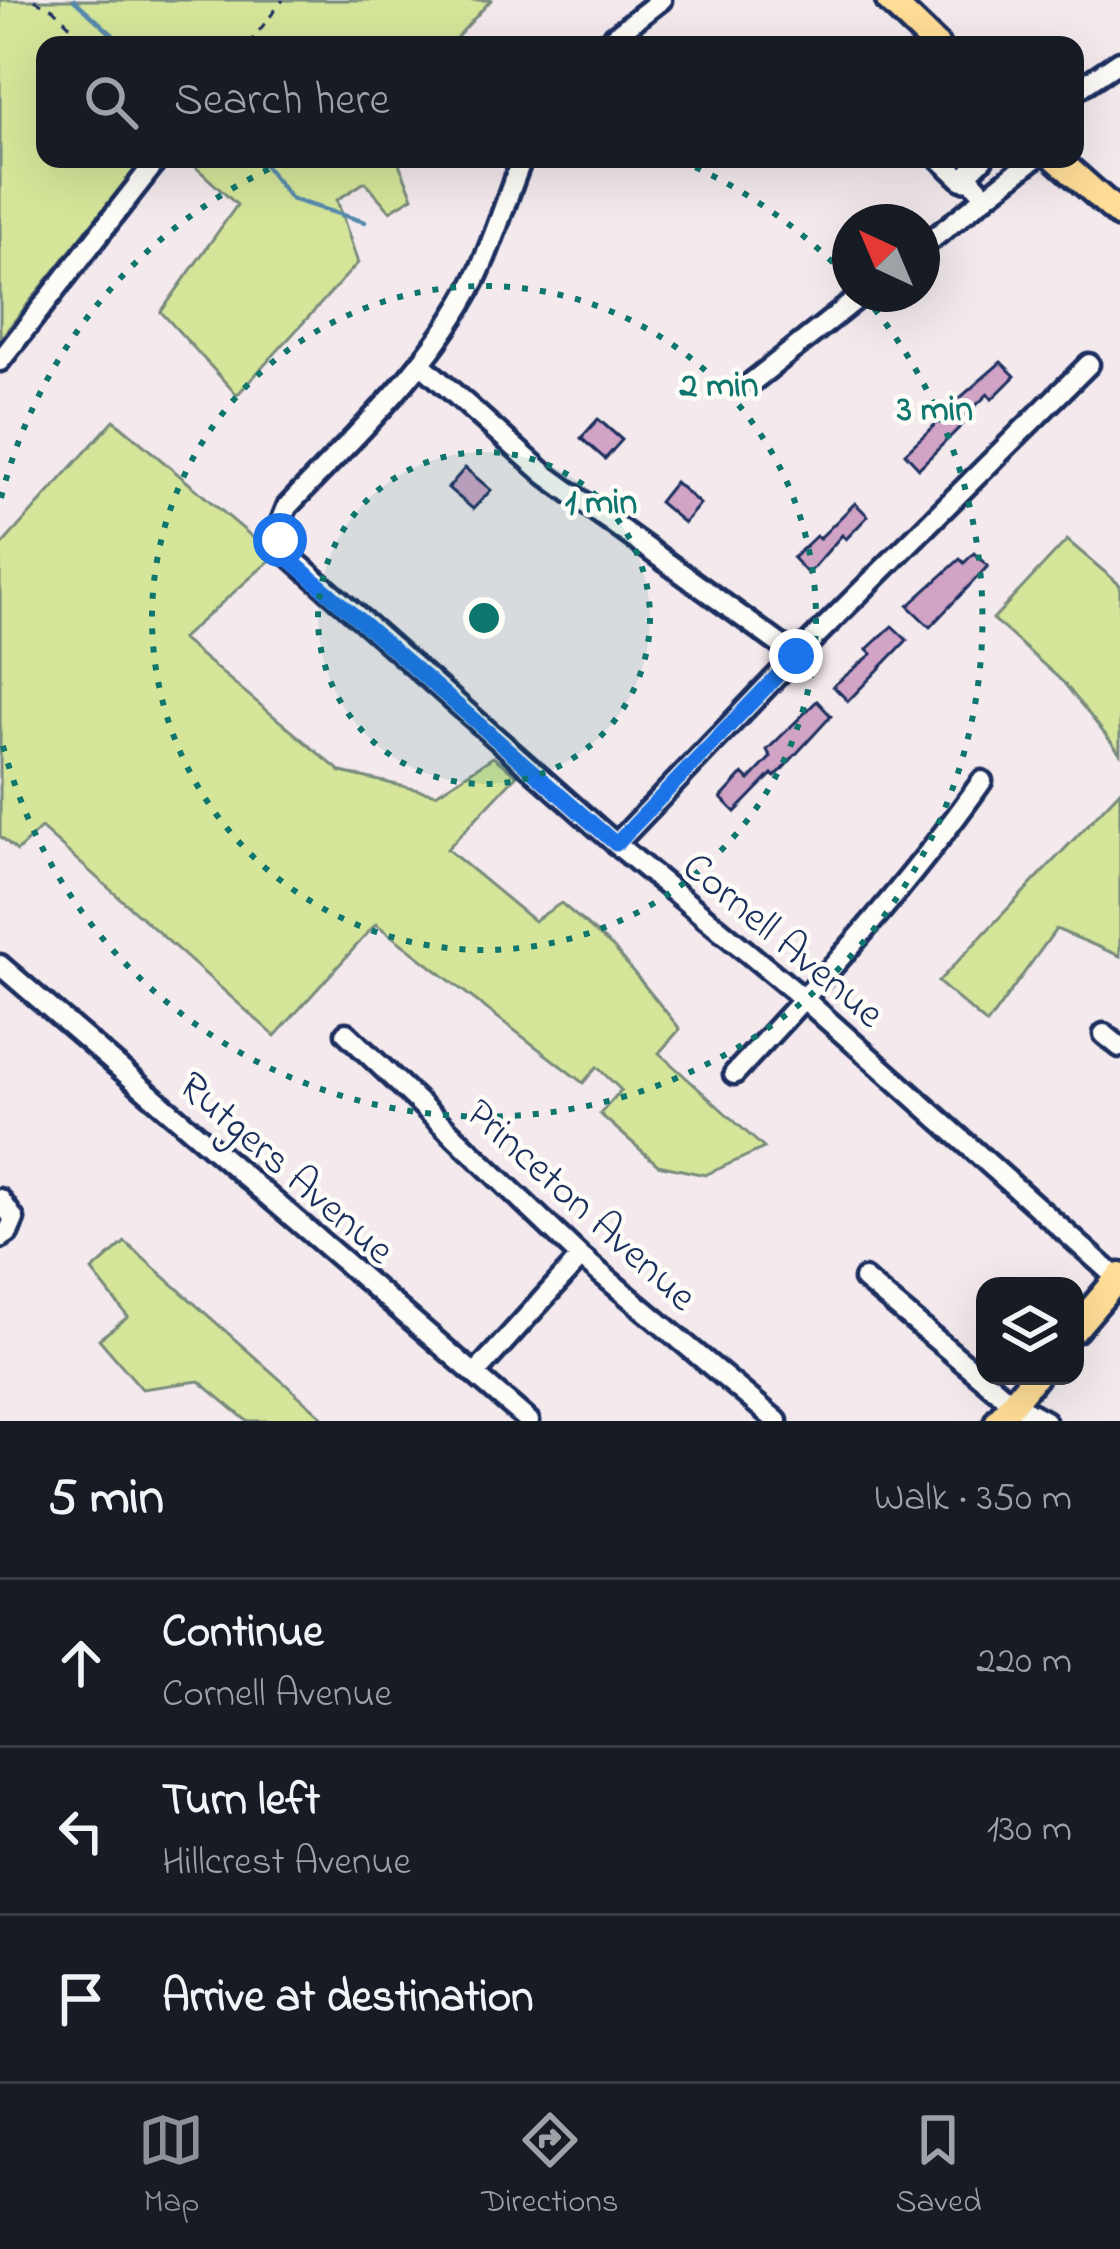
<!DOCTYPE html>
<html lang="en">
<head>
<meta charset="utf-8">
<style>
  body { margin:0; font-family:"Indie Flower",sans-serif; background:#242831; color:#f1f3f6 }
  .controls { position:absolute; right:36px; bottom:36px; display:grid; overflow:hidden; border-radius:24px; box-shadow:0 12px 48px #0002 }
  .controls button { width:108px; height:108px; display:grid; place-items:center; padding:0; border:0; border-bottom:3px solid #363941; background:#171b24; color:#f1f3f6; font:60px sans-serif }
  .compass { position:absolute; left:832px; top:204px; width:108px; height:108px; border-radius:50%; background:#171b24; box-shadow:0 12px 48px #0002; rotate:316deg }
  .stop { position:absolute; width:36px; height:36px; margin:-27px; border:9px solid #1a73e8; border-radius:50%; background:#fff }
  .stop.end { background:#1a73e8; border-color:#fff; box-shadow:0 3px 12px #0008 }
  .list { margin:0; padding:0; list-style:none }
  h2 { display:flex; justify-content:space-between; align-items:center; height:156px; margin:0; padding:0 48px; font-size:51px }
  h2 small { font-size:39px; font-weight:400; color:#9ea1a6 }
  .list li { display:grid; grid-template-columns:78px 1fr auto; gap:36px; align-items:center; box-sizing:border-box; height:168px; padding:0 48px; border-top:3px solid #363941 }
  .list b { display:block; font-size:45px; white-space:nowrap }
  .list p { margin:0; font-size:39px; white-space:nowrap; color:#9ea1a6 }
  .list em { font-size:39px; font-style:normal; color:#9ea1a6 }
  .icon { flex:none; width:66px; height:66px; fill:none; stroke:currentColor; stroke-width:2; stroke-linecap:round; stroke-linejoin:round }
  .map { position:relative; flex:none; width:1120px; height:1421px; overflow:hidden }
  .search { position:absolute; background:#171b24; box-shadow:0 12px 48px #0002; left:36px; right:36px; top:36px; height:132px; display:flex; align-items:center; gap:30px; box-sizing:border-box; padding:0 42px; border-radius:24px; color:#9ea1a6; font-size:45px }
  .sheet { height:660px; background:#171b24 }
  nav { display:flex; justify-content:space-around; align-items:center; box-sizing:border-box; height:168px; border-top:3px solid #363941; background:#171b24; font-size:33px; color:#9ea1a6 }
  nav a { display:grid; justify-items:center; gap:6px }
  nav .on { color:#8c9099 }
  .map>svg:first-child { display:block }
  .green { fill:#d5e69a; stroke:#788a7c; stroke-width:3 }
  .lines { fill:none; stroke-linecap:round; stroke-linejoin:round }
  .stream { stroke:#598aae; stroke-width:4.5 }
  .building { fill:#d1a4c6; stroke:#1b2f5e; stroke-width:3 }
  .minor-casing { stroke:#1b2f5e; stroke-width:27 }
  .major-casing { stroke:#1b2f5e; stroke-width:33 }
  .path { stroke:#1b2f5e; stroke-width:3; stroke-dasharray:9 9; stroke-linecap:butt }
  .minor { stroke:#fdfcf7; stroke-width:18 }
  .major { stroke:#ffdd96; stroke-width:24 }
  .route { stroke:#1a73e8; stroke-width:15 }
  .ring { fill:none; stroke:#0f766e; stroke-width:6; stroke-dasharray:6 12 }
  .labels { text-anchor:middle; stroke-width:9; stroke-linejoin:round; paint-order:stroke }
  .street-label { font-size:42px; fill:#1b2f5e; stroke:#fdfcf7 }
  .centre { fill:#0f766e; stroke:#fdfcf7; stroke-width:6 }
  .ring-label { font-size:36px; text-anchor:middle; font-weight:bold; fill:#0f766e; stroke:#fdfcf7; stroke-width:9; stroke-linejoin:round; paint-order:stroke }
</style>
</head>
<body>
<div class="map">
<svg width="1120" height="1421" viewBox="0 0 1120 1421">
  <rect width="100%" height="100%" fill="#f4eaed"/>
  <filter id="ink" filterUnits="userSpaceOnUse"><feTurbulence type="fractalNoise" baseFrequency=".00833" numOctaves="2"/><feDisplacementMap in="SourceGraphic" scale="24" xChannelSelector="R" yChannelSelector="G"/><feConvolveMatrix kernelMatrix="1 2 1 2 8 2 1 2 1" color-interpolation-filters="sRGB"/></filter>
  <g filter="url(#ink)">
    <path class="green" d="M 0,0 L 491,0 L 450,45 L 45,45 L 45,159 L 143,159 L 0,339 Z
      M 187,159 L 397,159 L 413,197 L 390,211 L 365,182 L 337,200 L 358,263 L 237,395 L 161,312 L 237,205 Z
      M 114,420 L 275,556 L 181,639 L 341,772 L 436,794 L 493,757 L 517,775 L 447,849 L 534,921 L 561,903 L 613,947 L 680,1029 L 659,1053 L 764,1148 L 705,1175 L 658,1165 L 600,1114 L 621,1090 L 597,1067 L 583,1083 L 376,924 L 275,1036 L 41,828 L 17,851 L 0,836 L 0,547 Z
      M 1067,540 L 1120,585 L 1120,753 L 1064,683 L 993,619 Z
      M 1120,791 L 1120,956 L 1056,929 L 987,1024 L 938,982 Z
      M 125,1242 L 327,1421 L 247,1421 L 199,1381 L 142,1389 L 99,1339 L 128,1317 L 92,1271 Z"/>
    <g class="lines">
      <path class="stream" d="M 74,0 L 124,45
        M 260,159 L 291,199 L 365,222"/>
    </g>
    <path class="building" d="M 1001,362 L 1015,376 L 992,399 L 988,394 L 966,415 L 969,418 L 919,468 L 905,453 L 941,419 L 938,417 Z
      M 598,419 L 622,440 L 605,459 L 581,438 Z
      M 465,468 L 491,490 L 473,509 L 448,488 Z
      M 675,482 L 700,504 L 684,523 L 659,502 Z
      M 855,503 L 868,516 L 846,539 L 842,535 L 808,574 L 793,558 L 816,536 L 819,539 Z
      M 974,553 L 988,566 L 930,627 L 908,606 L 960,559 L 964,563 Z
      M 892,626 L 907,640 L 848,701 L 833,686 L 872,654 L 867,649 Z
      M 817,701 L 831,716 L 775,777 L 772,774 L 735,812 L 721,798 L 743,774 L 749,780 L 771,757 L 767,750 Z"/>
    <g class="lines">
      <defs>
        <path id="minor" d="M 603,45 L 661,0
          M 1075,91 L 1120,61
          M 522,159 C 506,199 494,241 475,280 C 430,368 354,436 287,507 L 279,527 L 285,552 L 616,844 L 804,999 L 1118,1279
          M 940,159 L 962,180 L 972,181 L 986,197
          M 962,180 L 983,159
          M 922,247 L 1034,159
          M 0,361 L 158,159
          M 421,364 L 546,475 L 796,656
          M 752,382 L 863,294
          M 616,844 L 796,656 L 1089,364
          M 0,965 L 529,1421
          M 346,1033 L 581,1257 L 777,1421
          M 1104,1034 L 1120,1047
          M 734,1074 C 821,981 909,885 982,781
          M 0,1199 L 14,1219 L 8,1233 L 0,1238
          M 864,1279 L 1012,1403 L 1045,1421
          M 475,1374 L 581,1257"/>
        <path id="major" d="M 889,0 L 936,45
          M 1057,159 L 1120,215
          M 1075,1329 L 1120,1276
          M 998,1421 L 1035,1376"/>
      </defs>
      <use href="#minor" class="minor-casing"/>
      <use href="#major" class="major-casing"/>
      <path class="path" d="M 34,0 L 53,9 L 90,45
        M 248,45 L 283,0"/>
      <use href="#minor" class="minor"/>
      <use href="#major" class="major"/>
    </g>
  </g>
  <g class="lines" filter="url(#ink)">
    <path class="route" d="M 280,540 L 293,562 L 616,844 L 796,656"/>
  </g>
  <circle cx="484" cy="618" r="166" fill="#0f766e" fill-opacity=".12"/>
  <g class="ring">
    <circle cx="484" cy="618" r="166"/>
    <circle cx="484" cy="618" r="332"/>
    <path d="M1 498A498 498 0 0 1 289 160M679 160A498 498 0 0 1 848 278M863 295A498 498 0 1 1 1 738"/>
  </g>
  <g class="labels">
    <g class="street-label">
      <text transform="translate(785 938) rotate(40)" y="15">Cornell Avenue</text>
      <text transform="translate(288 1166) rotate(41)" y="15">Rutgers Avenue</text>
      <text transform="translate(583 1203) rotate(42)" y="15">Princeton Avenue</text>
    </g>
  </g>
  <circle cx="484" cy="618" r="18" class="centre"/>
  <g class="ring-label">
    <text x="719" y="396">2 min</text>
    <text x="935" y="420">3 min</text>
    <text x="601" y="513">1 min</text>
  </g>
</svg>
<div class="controls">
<button><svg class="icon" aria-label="layers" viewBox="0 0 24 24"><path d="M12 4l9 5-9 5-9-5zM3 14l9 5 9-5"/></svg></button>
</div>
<svg class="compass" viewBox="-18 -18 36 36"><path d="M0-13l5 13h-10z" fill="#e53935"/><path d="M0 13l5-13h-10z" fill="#9ea1a6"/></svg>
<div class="stop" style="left:280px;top:540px"></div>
<div class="stop end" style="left:796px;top:656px"></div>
<div class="search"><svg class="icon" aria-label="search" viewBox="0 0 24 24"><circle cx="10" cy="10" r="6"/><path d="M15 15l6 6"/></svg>Search here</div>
</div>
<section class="sheet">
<h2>5 min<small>Walk · 350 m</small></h2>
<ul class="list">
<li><svg class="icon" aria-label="ahead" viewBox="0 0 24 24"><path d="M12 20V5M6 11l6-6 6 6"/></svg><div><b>Continue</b><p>Cornell Avenue</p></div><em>220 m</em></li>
<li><svg class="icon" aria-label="left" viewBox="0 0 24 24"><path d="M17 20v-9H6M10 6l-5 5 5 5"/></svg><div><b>Turn left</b><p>Hillcrest Avenue</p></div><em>130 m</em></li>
<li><svg class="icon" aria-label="arrive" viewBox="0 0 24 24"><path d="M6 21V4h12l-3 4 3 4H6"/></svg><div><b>Arrive at destination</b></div></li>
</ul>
</section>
<nav>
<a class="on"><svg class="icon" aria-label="map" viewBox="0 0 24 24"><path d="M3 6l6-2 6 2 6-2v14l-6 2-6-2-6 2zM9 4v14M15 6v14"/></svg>Map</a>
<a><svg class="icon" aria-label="directions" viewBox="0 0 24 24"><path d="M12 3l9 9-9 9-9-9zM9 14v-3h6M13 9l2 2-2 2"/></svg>Directions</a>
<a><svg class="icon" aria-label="saved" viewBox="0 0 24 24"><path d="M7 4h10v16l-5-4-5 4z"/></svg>Saved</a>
</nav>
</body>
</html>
